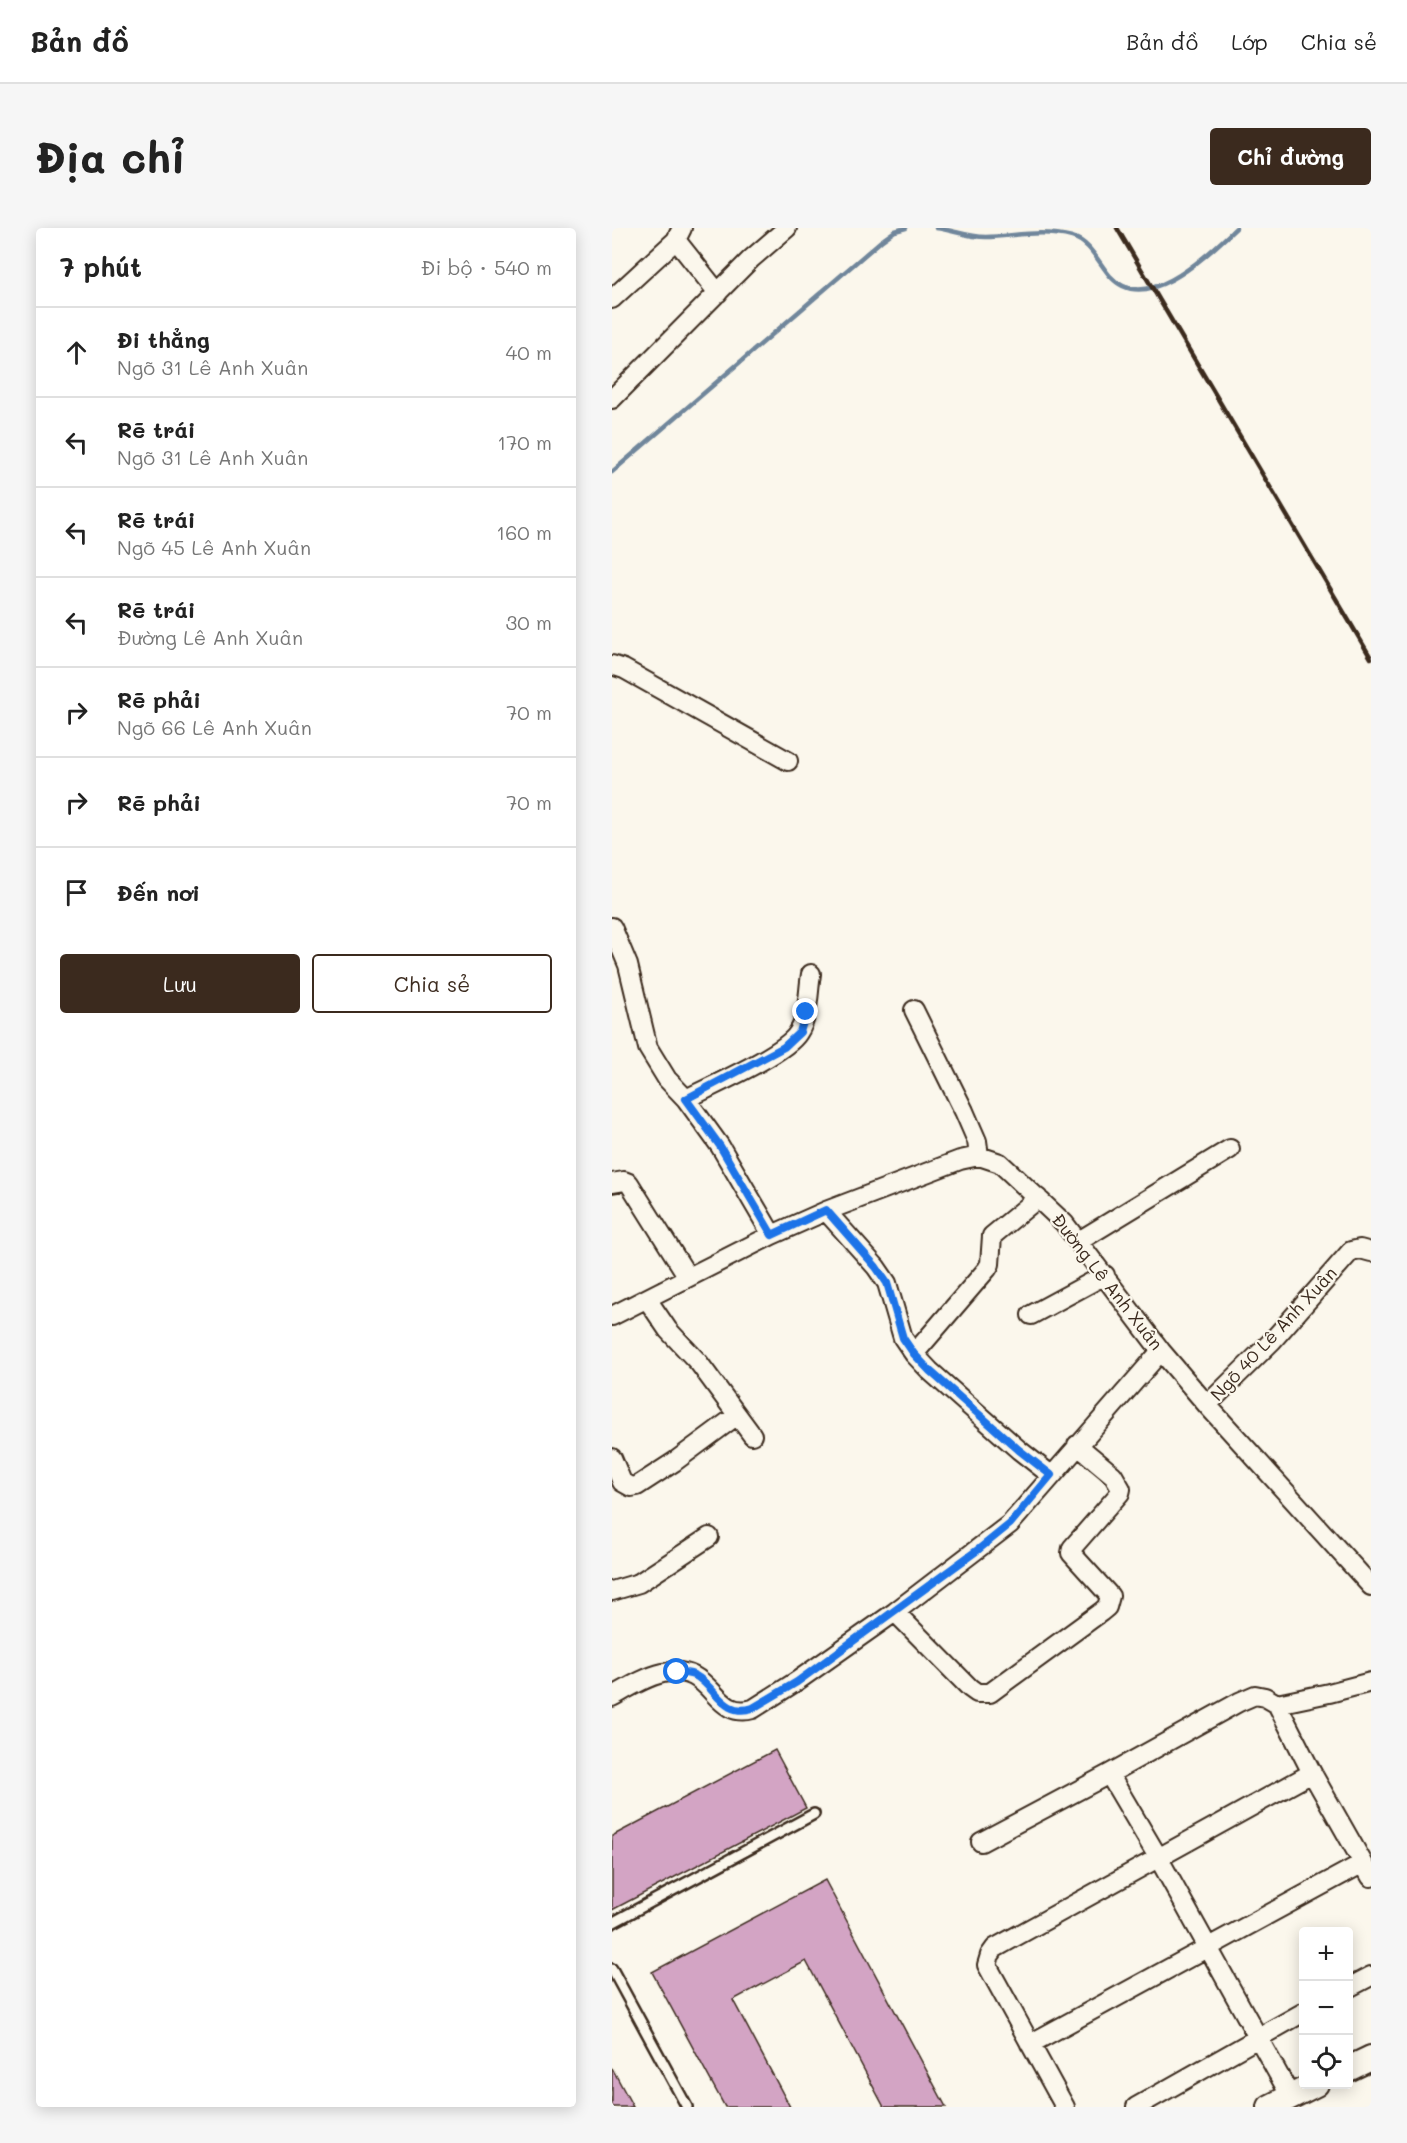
<!DOCTYPE html>
<html lang="vi">
<head>
<meta charset="utf-8">
<style>
  body { margin:0; font-family:Mali,sans-serif; background:#f6f6f6; color:#222 }
  .controls { position:absolute; right:18px; bottom:18px; display:grid; overflow:hidden; border-radius:6px; box-shadow:0 3px 15px #0003 }
  .controls button { width:54px; height:54px; display:grid; place-items:center; padding:0; border:0; border-bottom:2px solid #e0e0e0; background:#fff; color:#222; font:30px sans-serif }
  .stop { position:absolute; width:18px; height:18px; margin:-14px; border:4px solid #1a73e8; border-radius:50%; background:#fff }
  .stop.end { background:#1a73e8; border-color:#fff; box-shadow:0 2px 6px #0008 }
  .list { margin:0; padding:0; list-style:none }
  h2 { display:flex; justify-content:space-between; align-items:center; height:78px; margin:0; padding:0 24px; font-size:26px }
  h2 small { font-size:20px; font-weight:400; color:#767676 }
  .list li { display:grid; grid-template-columns:39px 1fr auto; gap:18px; align-items:center; box-sizing:border-box; height:90px; padding:0 24px; border-top:2px solid #e0e0e0 }
  .list b { display:block; font-size:22px; white-space:nowrap }
  .list p { margin:0; font-size:20px; white-space:nowrap; color:#767676 }
  .list em { font-size:20px; font-style:normal; color:#767676 }
  .actions { display:flex; gap:12px; padding:18px 24px }
  .actions a { flex:1; padding:14px 0; border:2px solid #3b2a1e; border-radius:6px; text-align:center; font-size:21px; color:#3b2a1e }
  .actions .main { background:#3b2a1e; color:#fff }
  .icon { flex:none; width:33px; height:33px; fill:none; stroke:currentColor; stroke-width:2; stroke-linecap:round; stroke-linejoin:round }
  .map { position:relative; flex:none; width:759px; height:1879px; overflow:hidden; border-radius:6px }
  header { display:flex; align-items:center; gap:36px; box-sizing:border-box; height:84px; padding:0 30px; background:#fff; border-bottom:2px solid #e0e0e0 }
  header strong { font-size:28px }
  nav { display:flex; gap:33px; margin-inline-start:auto; font-size:21px }
  .intro { display:flex; align-items:center; justify-content:space-between; box-sizing:border-box; height:144px; padding:0 36px }
  h1 { margin:0; font-size:42px }
  .button { padding:15px 27px; border-radius:6px; background:#3b2a1e; color:#fff; font-size:21px; font-weight:700 }
  main { display:flex; gap:36px; padding:0 36px }
  aside { flex:1; background:#fff; border-radius:6px; box-shadow:0 3px 15px #0003 }
  .map>svg:first-child { display:block }
  .lines { fill:none; stroke-linecap:round; stroke-linejoin:round }
  .stream { stroke:#70869b; stroke-width:4.5 }
  .building { fill:#d3a4c4; stroke:#3b2a1e; stroke-width:1.5 }
  .service-casing { stroke:#3b2a1e; stroke-width:14 }
  .minor-casing { stroke:#3b2a1e; stroke-width:22 }
  .secondary-casing { stroke:#3b2a1e; stroke-width:28 }
  .service { stroke:#fbf7ec; stroke-width:9 }
  .minor { stroke:#fbf7ec; stroke-width:18 }
  .secondary { stroke:#fbf7ec; stroke-width:24 }
  .rail { stroke:#3b2a1e; stroke-width:4.5 }
  .route { stroke:#1a73e8; stroke-width:8 }
  .labels { text-anchor:middle; stroke-width:4.5; stroke-linejoin:round; paint-order:stroke }
  .street-label { font-size:18px; fill:#3b2a1e; stroke:#fbf7ec }
</style>
</head>
<body>
<header>
<strong>Bản đồ</strong>
<nav><a>Bản đồ</a><a>Lớp</a><a>Chia sẻ</a></nav>
</header>
<div class="intro"><h1>Địa chỉ</h1><a class="button">Chỉ đường</a></div>
<main>
<aside>
<h2>7 phút<small>Đi bộ · 540 m</small></h2>
<ul class="list">
<li><svg class="icon" aria-label="ahead" viewBox="0 0 24 24"><path d="M12 20V5M6 11l6-6 6 6"/></svg><div><b>Đi thẳng</b><p>Ngõ 31 Lê Anh Xuân</p></div><em>40 m</em></li>
<li><svg class="icon" aria-label="left" viewBox="0 0 24 24"><path d="M17 20v-9H6M10 6l-5 5 5 5"/></svg><div><b>Rẽ trái</b><p>Ngõ 31 Lê Anh Xuân</p></div><em>170 m</em></li>
<li><svg class="icon" aria-label="left" viewBox="0 0 24 24"><path d="M17 20v-9H6M10 6l-5 5 5 5"/></svg><div><b>Rẽ trái</b><p>Ngõ 45 Lê Anh Xuân</p></div><em>160 m</em></li>
<li><svg class="icon" aria-label="left" viewBox="0 0 24 24"><path d="M17 20v-9H6M10 6l-5 5 5 5"/></svg><div><b>Rẽ trái</b><p>Đường Lê Anh Xuân</p></div><em>30 m</em></li>
<li><svg class="icon" aria-label="right" viewBox="0 0 24 24"><path d="M7 20v-9h11M14 6l5 5-5 5"/></svg><div><b>Rẽ phải</b><p>Ngõ 66 Lê Anh Xuân</p></div><em>70 m</em></li>
<li><svg class="icon" aria-label="right" viewBox="0 0 24 24"><path d="M7 20v-9h11M14 6l5 5-5 5"/></svg><div><b>Rẽ phải</b></div><em>70 m</em></li>
<li><svg class="icon" aria-label="arrive" viewBox="0 0 24 24"><path d="M6 21V4h12l-3 4 3 4H6"/></svg><div><b>Đến nơi</b></div></li>
</ul>
<div class="actions"><a class="main">Lưu</a><a>Chia sẻ</a></div>
</aside>
<div class="map">
<svg width="759" height="1879" viewBox="0 0 759 1879">
  <rect width="100%" height="100%" fill="#fbf7ec"/>
  <filter id="ink" filterUnits="userSpaceOnUse"><feTurbulence type="fractalNoise" baseFrequency=".0167" numOctaves="2"/><feDisplacementMap in="SourceGraphic" scale="12" xChannelSelector="R" yChannelSelector="G"/><feConvolveMatrix kernelMatrix="1 2 1 2 8 2 1 2 1" color-interpolation-filters="sRGB"/></filter>
  <g filter="url(#ink)">
    <g class="lines">
      <path class="stream" d="M 324,0 C 341,2 356,9 374,9 C 403,8 431,1 460,9 C 478,14 486,34 498,48 C 534,89 596,26 624,0
        M 0,244 L 269,13 L 283,3 L 294,0"/>
    </g>
    <path class="building" d="M 163,1522 L 194,1580 L 0,1682 L 0,1608 Z
      M 213,1652 L 334,1879 L 272,1879 L 194,1733 L 121,1772 L 178,1879 L 113,1879 L 40,1744 Z
      M 0,1840 L 21,1879 L 0,1879 Z"/>
    <g class="lines">
      <defs>
        <path id="service" d="M 0,1695 L 202,1586
          M 0,1741 L 75,1879"/>
        <path id="minor" d="M 64,12 L 106,65
          M 0,71 L 64,12 L 70,0
          M 0,171 L 139,31 L 175,0
          M 0,437 L 12,441 L 176,533
          M 0,699 L 16,737 L 36,820 L 55,851 L 74,871 L 108,918 L 160,1007
          M 302,782 L 352,883 L 365,913 L 367,928
          M 74,871 C 99,858 173,826 186,805 C 197,789 196,764 199,746
          M 0,955 L 12,953 L 17,955 L 76,1049
          M 214,983 L 264,1039 L 275,1055 L 291,1110 L 302,1126 L 318,1143 L 407,1222 L 439,1247
          M 467,1013 L 618,921
          M 35,1071 L 56,1102 L 87,1135 L 140,1207
          M 419,1087 L 493,1047
          M 0,1088 L 160,1007 L 214,983 L 348,932 L 367,928 L 388,935 L 452,995 L 549,1123 L 595,1177 L 759,1358
          M 302,1126 L 375,1041 L 378,1036 L 380,1008 L 426,970
          M 595,1177 L 660,1113 L 739,1023 L 748,1021 L 759,1024
          M 0,1230 L 10,1254 L 19,1259 L 25,1258 L 62,1234 L 124,1188
          M 0,1363 L 27,1355 L 97,1309
          M 283,1384 L 358,1460 L 365,1465 L 378,1465 L 489,1384 L 495,1379 L 498,1368 L 459,1325 L 460,1320 L 508,1265 L 509,1261 L 501,1247 L 465,1217
          M 0,1469 C 16,1460 33,1449 51,1445 C 102,1434 100,1493 141,1481 L 185,1453 L 283,1384 L 398,1296 L 549,1123
          M 665,1476 L 717,1465 L 759,1454
          M 497,1546 L 546,1629 L 679,1869
          M 369,1614 L 497,1546 L 627,1474 L 643,1467 L 653,1469 L 665,1476 L 700,1545 L 759,1649
          M 736,1760 L 759,1748
          M 418,1816 L 751,1635
          M 453,1879 L 375,1737 L 378,1727 L 383,1720 L 700,1545
          M 524,1879 L 692,1784"/>
        <path id="secondary" d="M 736,1841 L 759,1830
          M 658,1879 L 704,1856"/>
      </defs>
      <use href="#service" class="service-casing"/>
      <use href="#minor" class="minor-casing"/>
      <use href="#secondary" class="secondary-casing"/>
      <use href="#service" class="service"/>
      <use href="#minor" class="minor"/>
      <use href="#secondary" class="secondary"/>
      <path class="rail" d="M 505,0 L 759,430"/>
    </g>
  </g>
  <g class="lines" filter="url(#ink)">
    <path class="route" d="M 65,1444 C 73,1445 81,1445 87,1450 C 106,1464 113,1489 141,1480 L 185,1454 L 367,1321 L 398,1296 L 439,1247 L 407,1222 L 318,1143 L 302,1126 L 291,1110 L 275,1055 L 264,1039 L 214,982 L 160,1007 L 108,918 L 74,871 L 172,819 L 188,804 L 194,784"/>
  </g>
  <g class="labels">
    <g class="street-label">
      <text transform="translate(495 1054) rotate(52)" y="6">Đường Lê Anh Xuân</text>
      <text transform="translate(662 1106) rotate(-47)" y="6">Ngõ 40 Lê Anh Xuân</text>
    </g>
  </g>
</svg>
<div class="controls">
<button>+</button>
<button>−</button>
<button><svg class="icon" aria-label="locate" viewBox="0 0 24 24"><circle cx="12" cy="12" r="6"/><path d="M12 2v4M12 18v4M2 12h4M18 12h4"/></svg></button>
</div>
<div class="stop" style="left:65px;top:1444px"></div>
<div class="stop end" style="left:194px;top:784px"></div>
</div>
</main>
</body>
</html>
